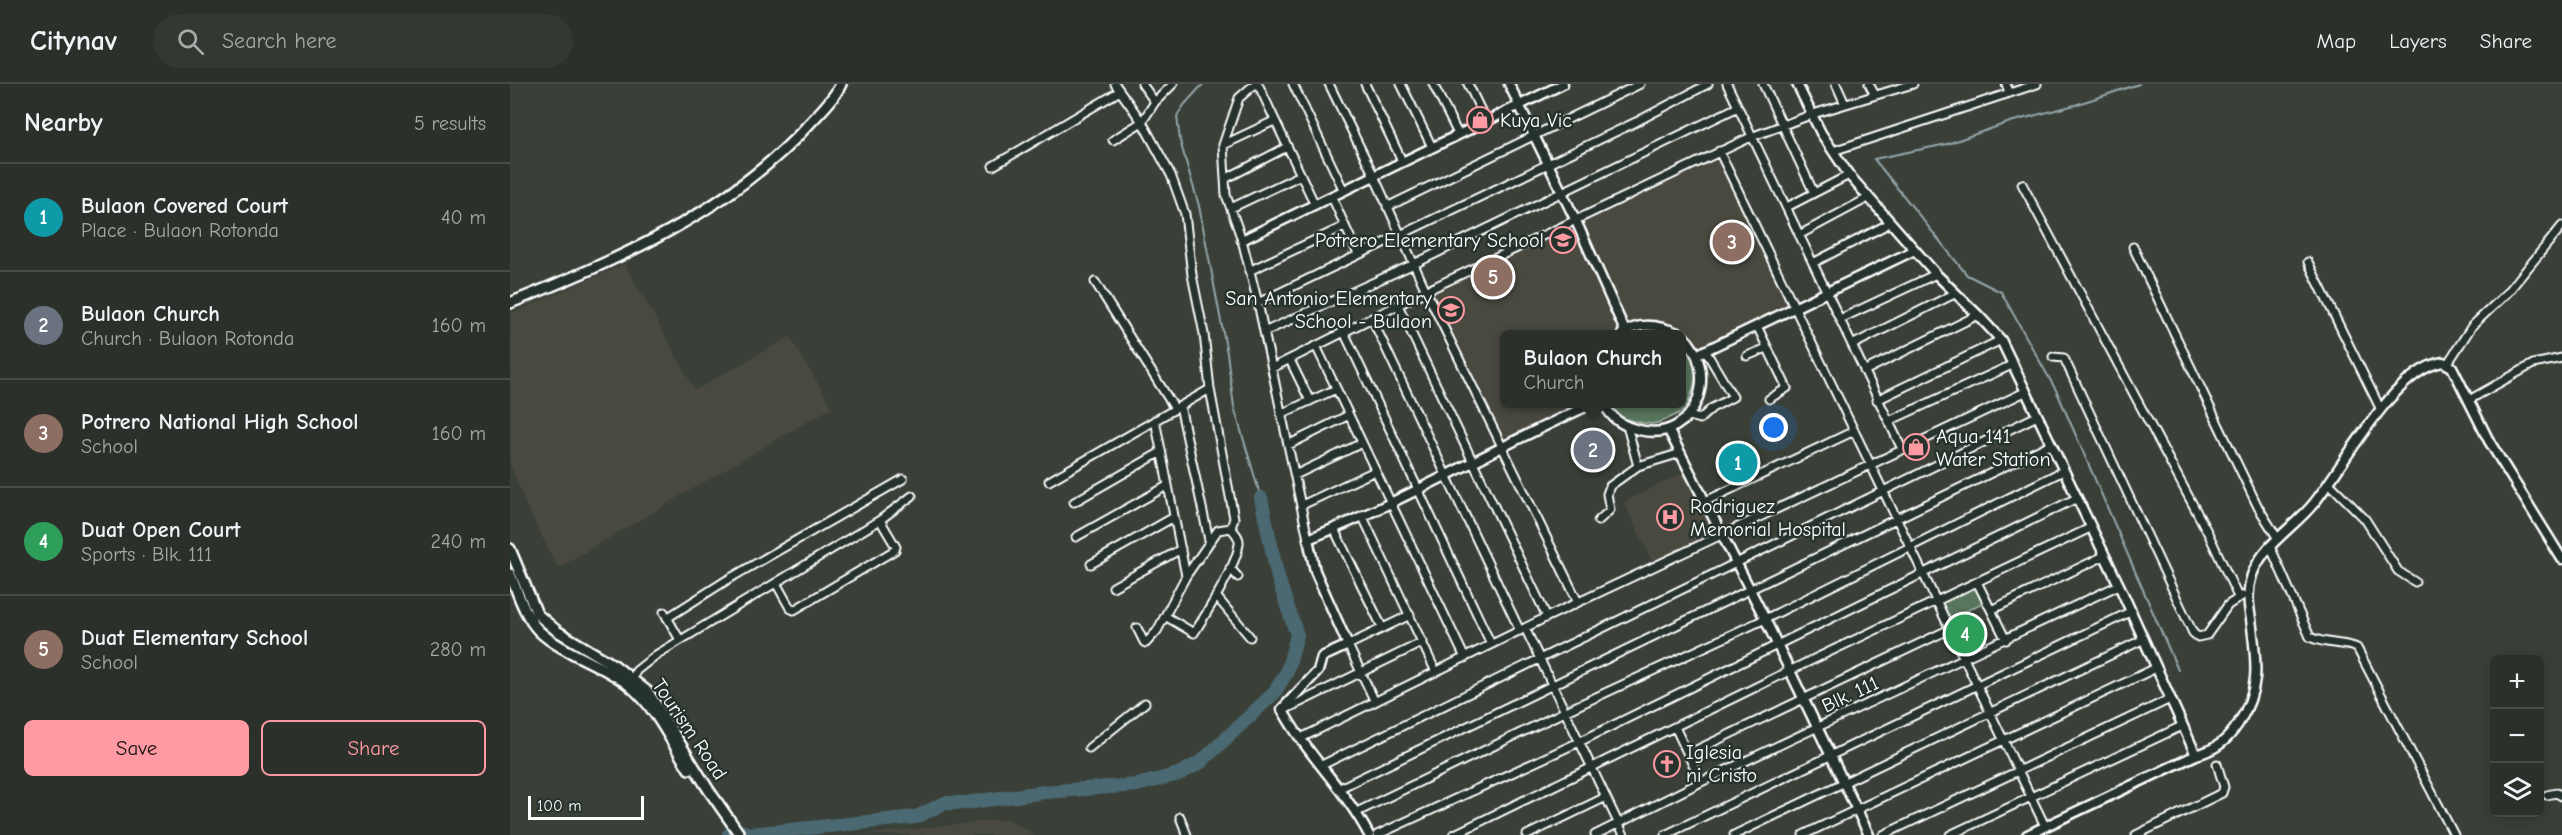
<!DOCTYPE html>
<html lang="en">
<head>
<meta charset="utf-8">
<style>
  body { margin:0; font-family:"Comic Neue",sans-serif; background:#343832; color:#f1f3f6 }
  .controls { position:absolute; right:18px; bottom:18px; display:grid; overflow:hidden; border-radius:9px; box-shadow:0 3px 15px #0003 }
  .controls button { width:54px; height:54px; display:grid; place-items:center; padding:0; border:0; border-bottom:2px solid #484b47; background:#2c302a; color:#f1f3f6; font:30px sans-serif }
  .scale { position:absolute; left:18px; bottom:15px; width:116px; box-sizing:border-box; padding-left:6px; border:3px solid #fff; border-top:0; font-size:16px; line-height:21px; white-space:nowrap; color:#fff; -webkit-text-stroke:4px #26332d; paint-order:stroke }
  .you { position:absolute; left:1264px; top:344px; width:21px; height:21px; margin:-15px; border:4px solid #fff; border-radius:50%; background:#1a73e8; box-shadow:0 0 0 9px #1a73e833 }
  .badge { display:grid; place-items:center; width:39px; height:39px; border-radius:50%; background:#ff9aa2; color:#fff; font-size:20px; font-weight:700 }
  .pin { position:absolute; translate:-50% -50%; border:3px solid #fff; box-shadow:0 2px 6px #0006 }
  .popup { position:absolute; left:990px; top:246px; width:186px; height:78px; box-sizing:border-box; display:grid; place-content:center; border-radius:9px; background:#2c302a; filter:drop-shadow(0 2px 4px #0005); font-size:20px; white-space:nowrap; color:#a6a9a8 }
  .popup b { font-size:22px; color:#f1f3f6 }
  .popup::after { content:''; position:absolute; left:50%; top:100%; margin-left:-12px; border:12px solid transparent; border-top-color:#2c302a }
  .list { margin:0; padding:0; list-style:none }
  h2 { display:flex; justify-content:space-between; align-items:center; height:78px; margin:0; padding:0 24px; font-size:26px }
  h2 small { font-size:20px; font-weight:400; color:#a6a9a8 }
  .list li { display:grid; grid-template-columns:39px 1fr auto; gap:18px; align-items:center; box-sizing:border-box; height:108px; padding:0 24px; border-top:2px solid #484b47 }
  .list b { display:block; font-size:22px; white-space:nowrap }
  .list p { margin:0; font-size:20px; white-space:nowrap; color:#a6a9a8 }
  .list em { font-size:20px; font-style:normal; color:#a6a9a8 }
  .actions { display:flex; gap:12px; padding:18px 24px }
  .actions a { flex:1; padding:14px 0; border:2px solid #ff9aa2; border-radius:9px; text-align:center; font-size:21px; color:#ff9aa2 }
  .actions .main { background:#ff9aa2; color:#111 }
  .icon { flex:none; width:33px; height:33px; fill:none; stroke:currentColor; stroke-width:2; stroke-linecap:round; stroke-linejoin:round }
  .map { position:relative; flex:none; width:2052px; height:751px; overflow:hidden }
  header { display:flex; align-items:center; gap:36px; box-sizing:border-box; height:84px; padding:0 30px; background:#2c302a; border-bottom:2px solid #484b47 }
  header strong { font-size:28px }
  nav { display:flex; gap:33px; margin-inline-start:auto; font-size:21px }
  .search { width:420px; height:54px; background:#343832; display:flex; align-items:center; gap:15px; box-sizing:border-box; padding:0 21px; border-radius:33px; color:#a6a9a8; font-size:22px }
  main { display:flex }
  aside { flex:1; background:#2c302a }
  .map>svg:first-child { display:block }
  .built { fill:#484a40 }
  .green { fill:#58755d; stroke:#acbaae; stroke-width:1.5 }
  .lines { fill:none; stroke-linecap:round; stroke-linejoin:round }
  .stream { stroke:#94a5aa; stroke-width:2 }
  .river { stroke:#4c6972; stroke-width:14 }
  .minor-casing { stroke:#fff; stroke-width:11 }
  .tertiary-casing { stroke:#fff; stroke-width:13 }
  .secondary-casing { stroke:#fff; stroke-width:14 }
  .minor { stroke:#26332d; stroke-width:7 }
  .tertiary { stroke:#26332d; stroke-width:8 }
  .secondary { stroke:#26332d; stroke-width:9 }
  .labels { text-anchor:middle; stroke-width:5; stroke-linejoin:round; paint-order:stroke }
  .poi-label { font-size:20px; fill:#fff; stroke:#26332d; text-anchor:start }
  .street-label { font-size:20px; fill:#fff; stroke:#26332d }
</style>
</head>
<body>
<header>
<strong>Citynav</strong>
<div class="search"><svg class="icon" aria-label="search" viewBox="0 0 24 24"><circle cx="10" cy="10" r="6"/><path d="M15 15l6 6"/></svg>Search here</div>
<nav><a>Map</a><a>Layers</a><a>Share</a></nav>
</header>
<main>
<aside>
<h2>Nearby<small>5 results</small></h2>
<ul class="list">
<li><span class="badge" style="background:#0f9aa8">1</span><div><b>Bulaon Covered Court</b><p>Place · Bulaon Rotonda</p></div><em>40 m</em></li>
<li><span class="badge" style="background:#6b7280">2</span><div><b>Bulaon Church</b><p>Church · Bulaon Rotonda</p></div><em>160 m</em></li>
<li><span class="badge" style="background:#8d6e63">3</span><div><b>Potrero National High School</b><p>School</p></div><em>160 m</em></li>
<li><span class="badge" style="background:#2e9e5b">4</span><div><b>Duat Open Court</b><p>Sports · Blk. 111</p></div><em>240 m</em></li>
<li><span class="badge" style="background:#8d6e63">5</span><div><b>Duat Elementary School</b><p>School</p></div><em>280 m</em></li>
</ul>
<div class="actions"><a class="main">Save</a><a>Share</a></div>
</aside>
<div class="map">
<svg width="2052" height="751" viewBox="0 0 2052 751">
  <rect width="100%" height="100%" fill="#3a4038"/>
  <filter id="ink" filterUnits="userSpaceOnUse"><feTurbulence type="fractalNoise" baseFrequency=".0167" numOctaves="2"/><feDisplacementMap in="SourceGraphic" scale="12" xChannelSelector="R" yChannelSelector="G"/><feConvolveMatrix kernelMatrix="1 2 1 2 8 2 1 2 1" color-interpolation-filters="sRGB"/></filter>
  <g filter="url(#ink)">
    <path class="built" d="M 1206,72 L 1281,223 L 1192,266 L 1184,255 L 1165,244 L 1134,234 L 1118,239 L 1069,139 Z
      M 1062,141 L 1111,244 L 1101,250 L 994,250 L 994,320 L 1078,320 L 994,357 L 920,209 Z
      M 115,180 L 185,306 L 280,253 L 322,323 L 48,484 L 16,421 L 0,379 L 0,230 Z
      M 1176,387 L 1207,448 L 1143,479 L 1114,418 Z
      M 498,735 L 525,751 L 351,751 Z"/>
    <path class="green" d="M 1172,261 C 1196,282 1185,298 1176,325 C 1142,345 1143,342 1106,332 L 1100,320 L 1172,320 Z
      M 1466,501 L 1474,518 L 1456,527 L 1458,532 L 1441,540 L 1431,518 Z
      M 1456,534 L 1468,560 L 1455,566 L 1443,541 Z"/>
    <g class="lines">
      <path class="stream" d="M 693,0 L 674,21 L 667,32 L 670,57 L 689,122 L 717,269 L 724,323 L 751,414
        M 1629,0 L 1565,21 L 1500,38 L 1437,60 L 1364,75 L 1457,191 L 1491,208 L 1547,308 L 1668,586"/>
      <path class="river" d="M 219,751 L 229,747 L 240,750 L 406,733 L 435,719 L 455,719 L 534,708 L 627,701 L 669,690 L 691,678 L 764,609 L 777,588 L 787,551 L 768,494 L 751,414"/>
      <defs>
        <path id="minor" d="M 605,0 L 632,38 L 661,91 L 675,130 L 682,191 L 694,250 L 700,305 L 724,434 L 721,444 L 708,446 L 676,492 L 647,547 L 636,559 L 634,558 L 627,544
          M 632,0 L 645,18
          M 745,0 L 729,14 L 713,61 L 716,111 L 732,156 L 748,219 L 798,455
          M 748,0 L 805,121
          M 783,0 L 834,107
          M 819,0 L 864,92 L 916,207 L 1068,518
          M 855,0 L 892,77
          M 891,0 L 922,63
          M 923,0 L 948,50
          M 958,0 L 976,37
          M 1217,0 L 1392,365
          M 1253,0 L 1304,109
          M 1326,0 L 1335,20
          M 1359,0 L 1365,11
          M 1496,0 L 1499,8
          M 603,56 L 632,38 L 645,18 L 663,0
          M 713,61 L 764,37
          M 1209,67 L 1535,742
          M 1323,67 L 1527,0
          M 483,82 L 610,7
          M 715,95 L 777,63
          M 1512,100 L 1699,451 L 1728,513
          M 877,123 L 1130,0
          M 1277,123 L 1339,91
          M 721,124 L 791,91
          M 835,142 L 848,170
          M 1289,151 L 1358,114
          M 1623,163 L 1748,423 L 1768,455
          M 1798,178 L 1870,324
          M 1303,179 L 1380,139
          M 739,187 L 835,142 L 822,113
          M 585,198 L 665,325
          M 748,219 L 1126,38 L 1198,0
          M 888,221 L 1037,533
          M 862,235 L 1010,547
          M 1330,235 L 1426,190
          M 1247,242 L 1277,304 L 1259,315
          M 754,248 L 904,180 L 1228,23
          M 834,248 L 981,560
          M 1342,261 L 1444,210
          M 806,262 L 955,574
          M 1237,272 L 1257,264
          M 1543,273 L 1554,274 L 1683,549 L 1688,553 L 1697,551 L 1718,521 L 1732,512
          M 780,276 L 800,317
          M 1938,279 L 1962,242 L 1998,208 L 2052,142
          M 762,284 L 916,207 L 1241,53 L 1303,30 L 1403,0
          M 1354,287 L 1468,231
          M 1367,316 L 1491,256
          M 1959,316 L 2023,280 L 2052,274
          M 670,322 L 699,456
          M 771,330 L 826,305
          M 1178,332 L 1190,335 L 1202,324 L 1223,313 L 1195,266
          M 645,336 L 676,492
          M 1379,337 L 1504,280
          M 1117,342 L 1128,382
          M 778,361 L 839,331
          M 785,391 L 852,359
          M 539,397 L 700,305
          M 1819,399 L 1855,435 L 1888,487 L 1905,498
          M 1196,417 L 1344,347
          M 564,418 L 651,368
          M 792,421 L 865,387
          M 852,431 L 926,588
          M 1088,437 L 1100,426 L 1097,410 L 1100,402 L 1128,382 L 1171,369
          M 824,445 L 872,543
          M 566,453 L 657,402
          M 1760,462 L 1800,553 C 1816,561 1836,558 1847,564 L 1944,751
          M 581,480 L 664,433
          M 720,484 L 728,493
          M 1467,498 L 1496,556
          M 266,499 L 280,524 L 284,526 L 385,466 L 386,463 L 370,436
          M 603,503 L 671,465
          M 706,512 L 740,553
          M 1481,526 L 1594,472
          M 154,528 L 170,556
          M 655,532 L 684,549 L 686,546 C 698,527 727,481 729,460 C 730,453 725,449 721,444
          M 157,534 L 217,496 L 393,395
          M 1015,544 L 1114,751
          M 122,598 L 126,587 L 146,571 L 370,436 L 402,412
          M 865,618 L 838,561 L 900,531
          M 772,627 L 913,558
          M 1165,643 L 1191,698
          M 791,654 L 1037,533 L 1515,308
          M 579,664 L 635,619
          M 1178,670 L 1440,545
          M 812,681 L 1527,332
          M 830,704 L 1541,360
          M 2037,711 L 2046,709 L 2052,712
          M 847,728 L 1056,627 L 1255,535 L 1553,387
          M 670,733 L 677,751
          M 867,751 L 1069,658 L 1567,414
          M 943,751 L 1279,587 L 1580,444
          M 1017,751 L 1096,713
          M 1085,751 L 1191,698 L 1609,501
          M 1155,751 L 1622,527
          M 1224,751 L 1634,555
          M 1293,751 L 1646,584
          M 1373,751 L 1660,615
          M 1440,751 L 1672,642
          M 1626,751 L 1712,709 L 1714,703 L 1707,680"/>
        <path id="tertiary" d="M 999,0 L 1066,137 L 1115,247
          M 1287,0 L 1311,49 L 1339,91 L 1426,190 L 1468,231 L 1491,256 L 1609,501 L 1686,671
          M 732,156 L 1053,0
          M 1112,250 C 1130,236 1152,242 1170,250
          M 1188,270 L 1405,166
          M 1094,320 C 1102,335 1112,342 1129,346 C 1187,360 1211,286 1172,251
          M 1159,347 L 1255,535 L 1359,751
          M 859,751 C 835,705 796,670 772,625 L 808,587 L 812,573 L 838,561 L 805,487 L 798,455 C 896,417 987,362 1082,320
          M 1517,751 L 1686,671 C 1705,666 1717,657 1728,640 C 1752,603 1746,576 1741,535 C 1738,519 1737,506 1742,491 C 1753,460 1784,444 1804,419 C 1834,382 1884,285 1933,278 L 1942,283 L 1979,357 L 2052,475"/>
        <path id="secondary" d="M 0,219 C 109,175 220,128 300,39 C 311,27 324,15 331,0
          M 0,465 L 27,530 L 47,547 L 104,581 L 138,608 L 198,705 L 230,751
          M 0,490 C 8,509 15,533 29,547 C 53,570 95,581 120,602 C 146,623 161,658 179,685"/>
      </defs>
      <use href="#minor" class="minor-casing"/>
      <use href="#tertiary" class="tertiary-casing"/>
      <use href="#secondary" class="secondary-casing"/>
      <use href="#minor" class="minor"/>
      <use href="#tertiary" class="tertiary"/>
      <use href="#secondary" class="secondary"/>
    </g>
  </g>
  <defs>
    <symbol id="shop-ring" viewBox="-11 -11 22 22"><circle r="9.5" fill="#26332d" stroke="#ff9aa2" stroke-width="1.5"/><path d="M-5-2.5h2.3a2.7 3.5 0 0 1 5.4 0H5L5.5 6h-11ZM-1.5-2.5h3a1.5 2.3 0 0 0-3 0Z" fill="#ff9aa2"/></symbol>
    <symbol id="school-ring" viewBox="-11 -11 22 22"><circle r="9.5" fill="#26332d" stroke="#ff9aa2" stroke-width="1.5"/><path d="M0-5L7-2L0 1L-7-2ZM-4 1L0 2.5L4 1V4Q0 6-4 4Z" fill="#ff9aa2"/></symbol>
    <symbol id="hospital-ring" viewBox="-11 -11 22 22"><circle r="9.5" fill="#26332d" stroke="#ff9aa2" stroke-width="1.5"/><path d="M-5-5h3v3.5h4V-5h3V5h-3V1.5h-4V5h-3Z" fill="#ff9aa2"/></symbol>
    <symbol id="church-ring" viewBox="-11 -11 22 22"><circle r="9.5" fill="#26332d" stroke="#ff9aa2" stroke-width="1.5"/><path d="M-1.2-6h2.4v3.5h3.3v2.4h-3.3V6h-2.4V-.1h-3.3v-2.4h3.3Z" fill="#ff9aa2"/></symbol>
  </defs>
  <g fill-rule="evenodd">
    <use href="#shop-ring" x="955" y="21" width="30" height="30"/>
    <use href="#school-ring" x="1038" y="141" width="30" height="30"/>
    <use href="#school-ring" x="926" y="211" width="30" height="30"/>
    <use href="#shop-ring" x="1391" y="348" width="30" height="30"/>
    <use href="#hospital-ring" x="1145" y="418" width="30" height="30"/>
    <use href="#church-ring" x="1142" y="665" width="30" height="30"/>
  </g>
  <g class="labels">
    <g class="poi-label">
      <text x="990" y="43">Kuya Vic</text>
      <text x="1034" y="163" text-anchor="end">Potrero Elementary School</text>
      <text x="922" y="221" text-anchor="end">San Antonio Elementary<tspan x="922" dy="23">School - Bulaon</tspan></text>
      <text x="1426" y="359">Aqua 141<tspan x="1426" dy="23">Water Station</tspan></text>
      <text x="1180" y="429">Rodriguez<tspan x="1180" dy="23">Memorial Hospital</tspan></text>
      <text x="1176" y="675">Iglesia<tspan x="1176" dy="23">ni Cristo</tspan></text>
    </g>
    <g class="street-label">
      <text transform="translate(1340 610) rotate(-25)" y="7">Blk. 111</text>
      <text transform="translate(180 645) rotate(56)" y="7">Tourism Road</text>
    </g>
  </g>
</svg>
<div class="controls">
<button>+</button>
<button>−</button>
<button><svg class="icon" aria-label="layers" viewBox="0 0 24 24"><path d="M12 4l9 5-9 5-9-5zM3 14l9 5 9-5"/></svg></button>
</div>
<div class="scale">100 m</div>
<div class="you"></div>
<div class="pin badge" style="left:1228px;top:379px;background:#0f9aa8">1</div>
<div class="pin badge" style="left:1083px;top:366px;background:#6b7280">2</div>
<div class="popup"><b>Bulaon Church</b>Church</div>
<div class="pin badge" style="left:1222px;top:158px;background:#8d6e63">3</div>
<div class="pin badge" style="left:1455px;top:550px;background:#2e9e5b">4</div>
<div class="pin badge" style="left:983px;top:193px;background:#8d6e63">5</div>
</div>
</main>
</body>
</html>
